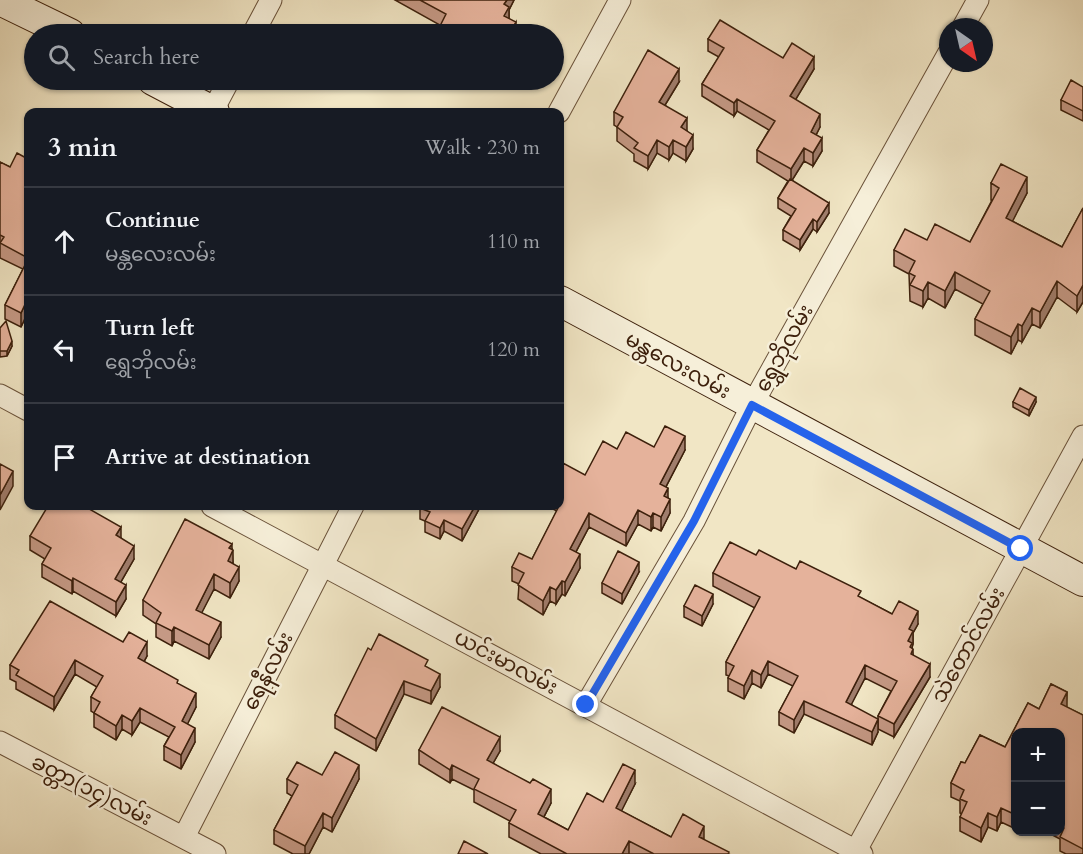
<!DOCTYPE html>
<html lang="en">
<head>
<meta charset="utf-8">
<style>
  body { margin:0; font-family:Cardo,"Noto Sans Myanmar",serif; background:#242831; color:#f1f3f6 }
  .controls { position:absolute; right:18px; bottom:18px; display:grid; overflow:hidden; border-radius:12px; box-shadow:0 2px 4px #0004 }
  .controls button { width:54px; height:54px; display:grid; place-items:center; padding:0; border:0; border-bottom:2px solid #363941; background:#171b24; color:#f1f3f6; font:30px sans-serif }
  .compass { position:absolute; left:939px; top:18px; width:54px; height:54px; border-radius:50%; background:#171b24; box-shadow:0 2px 4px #0004; rotate:146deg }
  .stop { position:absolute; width:18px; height:18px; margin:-14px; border:4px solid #2563eb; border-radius:50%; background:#fff }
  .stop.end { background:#2563eb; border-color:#fff; box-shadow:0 2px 6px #0008 }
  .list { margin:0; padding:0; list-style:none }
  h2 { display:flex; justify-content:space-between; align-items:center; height:78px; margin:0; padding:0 24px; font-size:26px }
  h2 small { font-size:20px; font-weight:400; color:#9ea1a6 }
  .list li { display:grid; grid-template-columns:39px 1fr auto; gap:18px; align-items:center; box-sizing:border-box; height:108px; padding:0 24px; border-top:2px solid #363941 }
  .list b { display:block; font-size:22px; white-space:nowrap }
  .list p { margin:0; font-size:20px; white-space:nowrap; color:#9ea1a6 }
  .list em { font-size:20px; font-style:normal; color:#9ea1a6 }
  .icon { flex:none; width:33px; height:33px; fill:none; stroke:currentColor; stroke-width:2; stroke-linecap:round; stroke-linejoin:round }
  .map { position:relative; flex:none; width:1083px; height:854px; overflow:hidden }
  .search { position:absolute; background:#171b24; box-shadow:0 2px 4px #0004; left:24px; top:24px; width:540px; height:66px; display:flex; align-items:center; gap:15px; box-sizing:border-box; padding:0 21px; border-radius:33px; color:#9ea1a6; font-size:22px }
  .panel { position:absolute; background:#171b24; box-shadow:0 2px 4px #0004; left:24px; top:108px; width:540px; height:402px; border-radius:12px }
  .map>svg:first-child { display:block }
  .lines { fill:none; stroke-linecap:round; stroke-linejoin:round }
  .minor-casing { stroke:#6a523a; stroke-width:23 }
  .secondary-casing { stroke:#3d200c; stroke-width:32 }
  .minor { stroke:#f6efd9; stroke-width:21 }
  .secondary { stroke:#f6efd9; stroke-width:30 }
  .wall { fill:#c59985; stroke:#3d200c; stroke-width:1.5 }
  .shaded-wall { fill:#a07d6c; stroke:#3d200c; stroke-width:1.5 }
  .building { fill:#e5b29b; stroke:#3d200c; stroke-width:1.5 }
  .route { stroke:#2563eb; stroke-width:8 }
  .labels { text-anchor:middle; stroke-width:5; stroke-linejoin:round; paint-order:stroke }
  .street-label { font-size:21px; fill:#3d200c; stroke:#f6efd9 }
</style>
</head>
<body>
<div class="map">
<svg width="1083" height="854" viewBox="0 0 1083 854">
  <rect width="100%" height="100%" fill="#f1e6c5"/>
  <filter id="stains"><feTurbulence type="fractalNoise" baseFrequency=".00333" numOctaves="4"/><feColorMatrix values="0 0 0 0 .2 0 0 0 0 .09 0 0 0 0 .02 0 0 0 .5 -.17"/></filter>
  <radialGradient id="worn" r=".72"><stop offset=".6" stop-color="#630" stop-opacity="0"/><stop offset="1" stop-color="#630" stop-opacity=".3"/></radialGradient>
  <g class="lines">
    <defs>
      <path id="minor" d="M 963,27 L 978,0
        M 253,34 L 271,0
        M 212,112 L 229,80
        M 559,112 L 620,0
        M 0,395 L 28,410
        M 212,506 L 862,854
        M 586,705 L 694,521 L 752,405 L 948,54
        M 0,742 L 215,854
        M 184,837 L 353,506
        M 854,854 L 1083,436"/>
      <path id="secondary" d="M 0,0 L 70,34
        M 153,80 L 214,112
        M 560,301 L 1083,581"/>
    </defs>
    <use href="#minor" class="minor-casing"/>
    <use href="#secondary" class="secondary-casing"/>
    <use href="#minor" class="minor"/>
    <use href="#secondary" class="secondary"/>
  </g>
  <path class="wall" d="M 395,0 L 514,0 L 509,10 L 509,18 L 516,34 L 438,34 L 438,30 L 440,25 Z
    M 708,39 L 783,58 L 814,69 L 795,100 L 820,127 L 816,135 L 822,151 L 813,166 L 804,161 L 792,180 L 829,213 L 817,232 L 813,229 L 800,250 L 783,240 L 783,230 L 791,216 L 778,208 L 778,198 L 788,181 L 757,162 L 757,150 L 769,130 L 737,111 L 734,116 L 702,96 L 702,84 L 719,57 L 708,51 Z
    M 679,82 L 665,105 L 687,131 L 693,149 L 686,161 L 673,153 L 669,160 L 657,153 L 648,169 L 634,161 L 634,154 L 617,141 L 617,127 L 614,125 L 614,112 Z
    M 1083,87 L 1083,121 L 1061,110 L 1061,100 Z
    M 28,159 L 28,312 L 21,327 L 5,319 L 5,305 L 23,269 L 0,258 L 0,162 L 10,167 Z
    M 991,183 L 1027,193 L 1012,221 L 1062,247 L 1083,208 L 1083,302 L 1077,312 L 1057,297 L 1040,328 L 1032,324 L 1022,342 L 1018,340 L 1011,354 L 975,335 L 975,319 L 983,304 L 955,289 L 945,308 L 928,298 L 923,307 L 910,301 L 909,274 L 894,266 L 894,250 L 927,240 L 970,242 L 992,200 L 991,200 Z
    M 0,328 L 12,346 L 7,356 L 0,357 Z
    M 1013,402 L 1036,402 L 1029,416 L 1013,407 Z
    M 654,447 L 685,450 L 666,487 L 670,513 L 661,531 L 653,527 L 651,531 L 638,524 L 626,546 L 589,527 L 576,552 L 580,568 L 565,596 L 562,594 L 556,604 L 550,601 L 543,615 L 518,599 L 519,584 L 512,581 L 512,567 L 532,559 L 557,511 L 547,506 L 560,506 L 560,469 L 585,475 L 617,449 Z
    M 418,506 L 479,506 L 479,509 L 462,541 L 444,531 L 440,539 L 425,532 L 425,521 L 420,519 L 420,507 Z
    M 30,536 L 121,538 L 134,559 L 121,582 L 126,599 L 116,616 L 73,591 L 72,594 L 42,577 L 42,564 L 45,559 L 30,550 Z
    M 232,549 L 233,564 L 239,581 L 230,598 L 214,589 L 201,613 L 221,637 L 209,659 L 174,641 L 172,646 L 156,637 L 156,624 L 143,615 L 143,600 Z
    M 756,555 L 796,569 L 861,598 L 892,614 L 918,624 L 913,633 L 913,644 L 912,648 L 913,656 L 930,677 L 894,737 L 878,729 L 878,716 L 891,691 L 865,678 L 851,704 L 878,732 L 872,745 L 804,714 L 794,733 L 779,725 L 779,712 L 793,686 L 768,674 L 761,688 L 752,683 L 744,699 L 728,691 L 728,678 L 729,676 L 726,675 L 726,662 L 755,608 L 713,586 L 713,573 Z
    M 639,572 L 622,604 L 602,593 L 602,583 Z
    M 713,604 L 702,626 L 684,617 L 684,606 Z
    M 371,650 L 428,668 L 440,687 L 431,704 L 404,694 L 376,751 L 335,728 L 335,715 Z
    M 147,656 L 144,662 L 178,684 L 196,707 L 187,724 L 195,742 L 181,769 L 164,760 L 164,746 L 169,737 L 140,722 L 132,735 L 122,729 L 116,740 L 94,727 L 94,713 L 91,711 L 91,697 L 97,687 L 75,674 L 54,710 L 16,689 L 16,682 L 10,679 L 10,665 Z
    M 1051,684 L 1067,692 L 1066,707 L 1083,715 L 1083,854 L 1066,854 L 1060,851 L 1060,839 L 1045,831 L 1060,831 L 1060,732 L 1016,732 L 1016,829 L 1001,822 L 997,831 L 988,827 L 981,842 L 960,831 L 960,817 L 962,814 L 960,813 L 960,801 L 951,797 L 951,783 L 961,762 L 965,763 L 980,735 L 1005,747 L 1028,703 L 1039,709 Z
    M 419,750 L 500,751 L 493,763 L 551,803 L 544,817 L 568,830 L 603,802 L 635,784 L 621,811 L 671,837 L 704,840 L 729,854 L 541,854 L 509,837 L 509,823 L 510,821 L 474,802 L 474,790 L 452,779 L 450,783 L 419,764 Z
    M 322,775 L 359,779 L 332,832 L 323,827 L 309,854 L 293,854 L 274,844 L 274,830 L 292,796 L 287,793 L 287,779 Z"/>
  <path class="shaded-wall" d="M 507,0 L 514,0 L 509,10 L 509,20 L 504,30 L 504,4 Z
    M 516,22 L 516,34 L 509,34 Z
    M 814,57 L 814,69 L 790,109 L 790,96 Z
    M 679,69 L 679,82 L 659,115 L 659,102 Z
    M 737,99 L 737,111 L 734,116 L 734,103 Z
    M 820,114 L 820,127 L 811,145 L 811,132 Z
    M 687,118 L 687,132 L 681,127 Z
    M 693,135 L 693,149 L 686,161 L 686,147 Z
    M 822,138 L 822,151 L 813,166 L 813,153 Z
    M 657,140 L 657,153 L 648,169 L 648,156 Z
    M 673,140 L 673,153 L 669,160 L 669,147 Z
    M 804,148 L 804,161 L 791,182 L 791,169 Z
    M 1027,177 L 1027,193 L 1006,234 L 1006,218 Z
    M 829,203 L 829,213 L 817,232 L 817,222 Z
    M 813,219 L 813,229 L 800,250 L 800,240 Z
    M 955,272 L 955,289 L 945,308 L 945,291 Z
    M 1057,281 L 1057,297 L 1040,328 L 1040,312 Z
    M 928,282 L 928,298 L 923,307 L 923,291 Z
    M 1083,285 L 1083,302 L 1077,312 L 1077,296 Z
    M 28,298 L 28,312 L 21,327 L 21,313 Z
    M 1032,308 L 1032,324 L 1022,342 L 1022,326 Z
    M 1018,324 L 1018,340 L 1011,354 L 1011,337 Z
    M 12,341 L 12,346 L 7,356 L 7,351 Z
    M 1036,397 L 1036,402 L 1029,416 L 1029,410 Z
    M 685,436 L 685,450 L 660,498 L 660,484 Z
    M 13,471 L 13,486 L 0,510 L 0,495 Z
    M 668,488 L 668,502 L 664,496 Z
    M 670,499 L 670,513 L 661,531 L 661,517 Z
    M 475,506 L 479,506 L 479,509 L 462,541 L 462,529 Z
    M 638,510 L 638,524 L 626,546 L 626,533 Z
    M 589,513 L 589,527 L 570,563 L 570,549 Z
    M 653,513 L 653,527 L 651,531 L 651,517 Z
    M 444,520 L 444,531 L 440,539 L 440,528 Z
    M 121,527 L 121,540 L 116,535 Z
    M 232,544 L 232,553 L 233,550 L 233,564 L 228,561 L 229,548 Z
    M 134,546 L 134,559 L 115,592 L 115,579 Z
    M 580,554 L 580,568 L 565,596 L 565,582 Z
    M 639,562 L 639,572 L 622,604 L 622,594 Z
    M 239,567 L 239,581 L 230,598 L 230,583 Z
    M 214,574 L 214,589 L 196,624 L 196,610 Z
    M 73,578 L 73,591 L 72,594 L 72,581 Z
    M 562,581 L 562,594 L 556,604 L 556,590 Z
    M 126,585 L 126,599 L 116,616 L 116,602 Z
    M 550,587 L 550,601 L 543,615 L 543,601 Z
    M 713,594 L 713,604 L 702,626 L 702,616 Z
    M 918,611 L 918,624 L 913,633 L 913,644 L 912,647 L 912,652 L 913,649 L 913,662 L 908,654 L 909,629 Z
    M 221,622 L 221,637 L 209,659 L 209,645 Z
    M 174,627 L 174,641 L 172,646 L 172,631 Z
    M 147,642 L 147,656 L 138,672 L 138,658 Z
    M 75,660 L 75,674 L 54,710 L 54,697 Z
    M 768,661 L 768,674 L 761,688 L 761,675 Z
    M 930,664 L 930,677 L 894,737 L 894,724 Z
    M 865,665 L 865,678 L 846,715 L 846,702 Z
    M 752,670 L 752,683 L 744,699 L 744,686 Z
    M 440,674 L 440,687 L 431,704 L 431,691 Z
    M 404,681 L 404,694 L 376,751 L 376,739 Z
    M 1067,692 L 1067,706 L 1061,717 L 1061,704 Z
    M 196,693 L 196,707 L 182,735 L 182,721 Z
    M 804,701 L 804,714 L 794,733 L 794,720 Z
    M 140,708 L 140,722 L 132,735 L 132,721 Z
    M 122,715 L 122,729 L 116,740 L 116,726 Z
    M 878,719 L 878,732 L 872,745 L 872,732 Z
    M 195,728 L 195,742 L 181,769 L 181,755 Z
    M 500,737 L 500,751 L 487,774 L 487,760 Z
    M 359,765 L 359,779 L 332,832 L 332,818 Z
    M 452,765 L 452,779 L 450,783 L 450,770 Z
    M 635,770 L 635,784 L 616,822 L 616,808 Z
    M 551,789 L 551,803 L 538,828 L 538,814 Z
    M 1001,808 L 1001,822 L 997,831 L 997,817 Z
    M 323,813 L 323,827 L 309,854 L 305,854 L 305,846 Z
    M 988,813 L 988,827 L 981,842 L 981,828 Z
    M 704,826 L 704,839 L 699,837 Z
    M 629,841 L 629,854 L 622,854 Z"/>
  <path class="building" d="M 420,0 L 507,0 L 504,4 L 509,7 L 504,16 L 516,22 L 509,34 L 497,29 L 494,34 L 487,34 L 483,33 L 482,34 L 443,34 L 443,33 L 438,30 L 446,14 Z
    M 720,20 L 783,58 L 792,43 L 814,57 L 790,96 L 820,114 L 811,132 L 822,138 L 813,153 L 804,148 L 791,169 L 757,150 L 775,121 L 737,99 L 734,103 L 702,84 L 724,48 L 708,39 Z
    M 648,50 L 679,69 L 659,102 L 687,118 L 681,127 L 693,135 L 686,147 L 673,140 L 669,147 L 657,140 L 648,156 L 634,148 L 638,143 L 617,127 L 623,117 L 614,112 Z
    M 1071,80 L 1083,87 L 1083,111 L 1061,100 Z
    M 17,153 L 28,159 L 28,170 L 26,175 L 28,176 L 28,258 L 0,243 L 4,237 L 0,235 L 0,162 L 10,167 Z
    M 1001,164 L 1027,177 L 1006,218 L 1062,247 L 1083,208 L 1083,285 L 1077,296 L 1057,281 L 1040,312 L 1032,308 L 1022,326 L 1018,324 L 1011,337 L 975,319 L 990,291 L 955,272 L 945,291 L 928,282 L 923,291 L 910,285 L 915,276 L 909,273 L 915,261 L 894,250 L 905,229 L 927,240 L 935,224 L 970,242 L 999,188 L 991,183 Z
    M 790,179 L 829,203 L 817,222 L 813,219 L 800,240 L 783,230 L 796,209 L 778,198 Z
    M 28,259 L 28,298 L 21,313 L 5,305 Z
    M 6,321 L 12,341 L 7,351 L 0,351 L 0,328 Z
    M 1020,388 L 1036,397 L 1029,410 L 1013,402 Z
    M 665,426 L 685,436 L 660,484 L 668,488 L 664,496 L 670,499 L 661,517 L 653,513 L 651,517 L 638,510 L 626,533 L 589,513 L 570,549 L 580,554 L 565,582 L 562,581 L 556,590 L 550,587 L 543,601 L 518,585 L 524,573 L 512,567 L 519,553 L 532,559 L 562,500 L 560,498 L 560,469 L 563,463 L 585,475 L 603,441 L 617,449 L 626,432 L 654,447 Z
    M 0,464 L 13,471 L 0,495 Z
    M 48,506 L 84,506 L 121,527 L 116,535 L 134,546 L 115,579 L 126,585 L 116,602 L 73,578 L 72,581 L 42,564 L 51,548 L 30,536 Z
    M 421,506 L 475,506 L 462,529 L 444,520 L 440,528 L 425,521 L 430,512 L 420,508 Z
    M 185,519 L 232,544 L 229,548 L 233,550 L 228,561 L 239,567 L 230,583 L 214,574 L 196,610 L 221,622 L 209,645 L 174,627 L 172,631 L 156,623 L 161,613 L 143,600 Z
    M 730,542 L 756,555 L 759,550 L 796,569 L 800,561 L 861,591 L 858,596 L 892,614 L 899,601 L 918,611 L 909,629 L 913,631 L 908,641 L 912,643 L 910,647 L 913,649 L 911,654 L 930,664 L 894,724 L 878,716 L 897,681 L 865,665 L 846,702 L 878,719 L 872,732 L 804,701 L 794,720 L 779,712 L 798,676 L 768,661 L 761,675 L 752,670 L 744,686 L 728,678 L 734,666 L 726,662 L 760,597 L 713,573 Z
    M 618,551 L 639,562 L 622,594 L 602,583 Z
    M 695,585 L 713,594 L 702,616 L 684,606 Z
    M 50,601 L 123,642 L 129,632 L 147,642 L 138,658 L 178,680 L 177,683 L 196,693 L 182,721 L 195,728 L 181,755 L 164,746 L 175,727 L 140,708 L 132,721 L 122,715 L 116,726 L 94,713 L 100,702 L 91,697 L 103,676 L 75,660 L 54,697 L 16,675 L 19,670 L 10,665 Z
    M 379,634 L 428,660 L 425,666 L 440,674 L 431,691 L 404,681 L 376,739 L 335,715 L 368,648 L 371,650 Z
    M 1051,684 L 1067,692 L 1061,704 L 1083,715 L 1083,849 L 1060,837 L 1064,828 L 1060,826 L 1060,732 L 1016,732 L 1016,815 L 1001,808 L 997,817 L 988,813 L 981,828 L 960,817 L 967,802 L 960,799 L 964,790 L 951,783 L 961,762 L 965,763 L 980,735 L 1005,747 L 1028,703 L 1039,709 Z
    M 442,707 L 500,737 L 487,760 L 530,783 L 533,779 L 551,789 L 538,814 L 568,830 L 587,793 L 603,802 L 623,764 L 635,770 L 616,808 L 671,837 L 683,814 L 704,826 L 699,837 L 729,852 L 728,854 L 654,854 L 629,841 L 622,854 L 567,854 L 509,823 L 516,810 L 474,789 L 479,779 L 452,765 L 450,770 L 419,750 Z
    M 335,752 L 359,765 L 332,818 L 323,813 L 305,846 L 274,830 L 298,785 L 287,779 L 297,762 L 322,775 Z
    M 464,841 L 488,854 L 458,854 Z"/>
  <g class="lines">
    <path class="route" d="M 586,705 L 694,521 L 752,405 L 1021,549"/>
  </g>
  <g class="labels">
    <g class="street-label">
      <text transform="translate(784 348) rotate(-61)" y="7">ရွှေဘိုလမ်း</text>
      <text transform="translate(678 365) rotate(29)" y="7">မန္တလေးလမ်း</text>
      <text transform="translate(968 645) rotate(-61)" y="7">သဲတောင်လမ်း</text>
      <text transform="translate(506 662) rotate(28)" y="7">ယင်းမာလမ်း</text>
      <text transform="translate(268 671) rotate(-63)" y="7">ရေနီလမ်း</text>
      <text transform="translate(92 790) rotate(27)" y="7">ခတ္တာ(၁၄)လမ်း</text>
    </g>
  </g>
  <rect width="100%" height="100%" filter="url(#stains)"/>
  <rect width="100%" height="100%" fill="url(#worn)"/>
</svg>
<div class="controls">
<button>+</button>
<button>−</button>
</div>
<svg class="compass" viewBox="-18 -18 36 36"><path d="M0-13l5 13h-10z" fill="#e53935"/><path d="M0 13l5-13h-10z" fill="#9ea1a6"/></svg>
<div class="stop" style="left:1021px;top:549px"></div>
<div class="stop end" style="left:586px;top:705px"></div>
<div class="search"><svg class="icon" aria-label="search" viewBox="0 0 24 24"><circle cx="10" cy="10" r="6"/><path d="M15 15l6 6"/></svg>Search here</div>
<section class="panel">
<h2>3 min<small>Walk · 230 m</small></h2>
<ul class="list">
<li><svg class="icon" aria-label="ahead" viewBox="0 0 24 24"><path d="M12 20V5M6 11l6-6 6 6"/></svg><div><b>Continue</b><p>မန္တလေးလမ်း</p></div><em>110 m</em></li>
<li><svg class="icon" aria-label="left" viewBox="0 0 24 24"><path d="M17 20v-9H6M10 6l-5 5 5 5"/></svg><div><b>Turn left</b><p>ရွှေဘိုလမ်း</p></div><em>120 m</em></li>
<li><svg class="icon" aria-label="arrive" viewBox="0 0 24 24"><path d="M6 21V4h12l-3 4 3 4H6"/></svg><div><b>Arrive at destination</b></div></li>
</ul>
</section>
</div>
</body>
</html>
